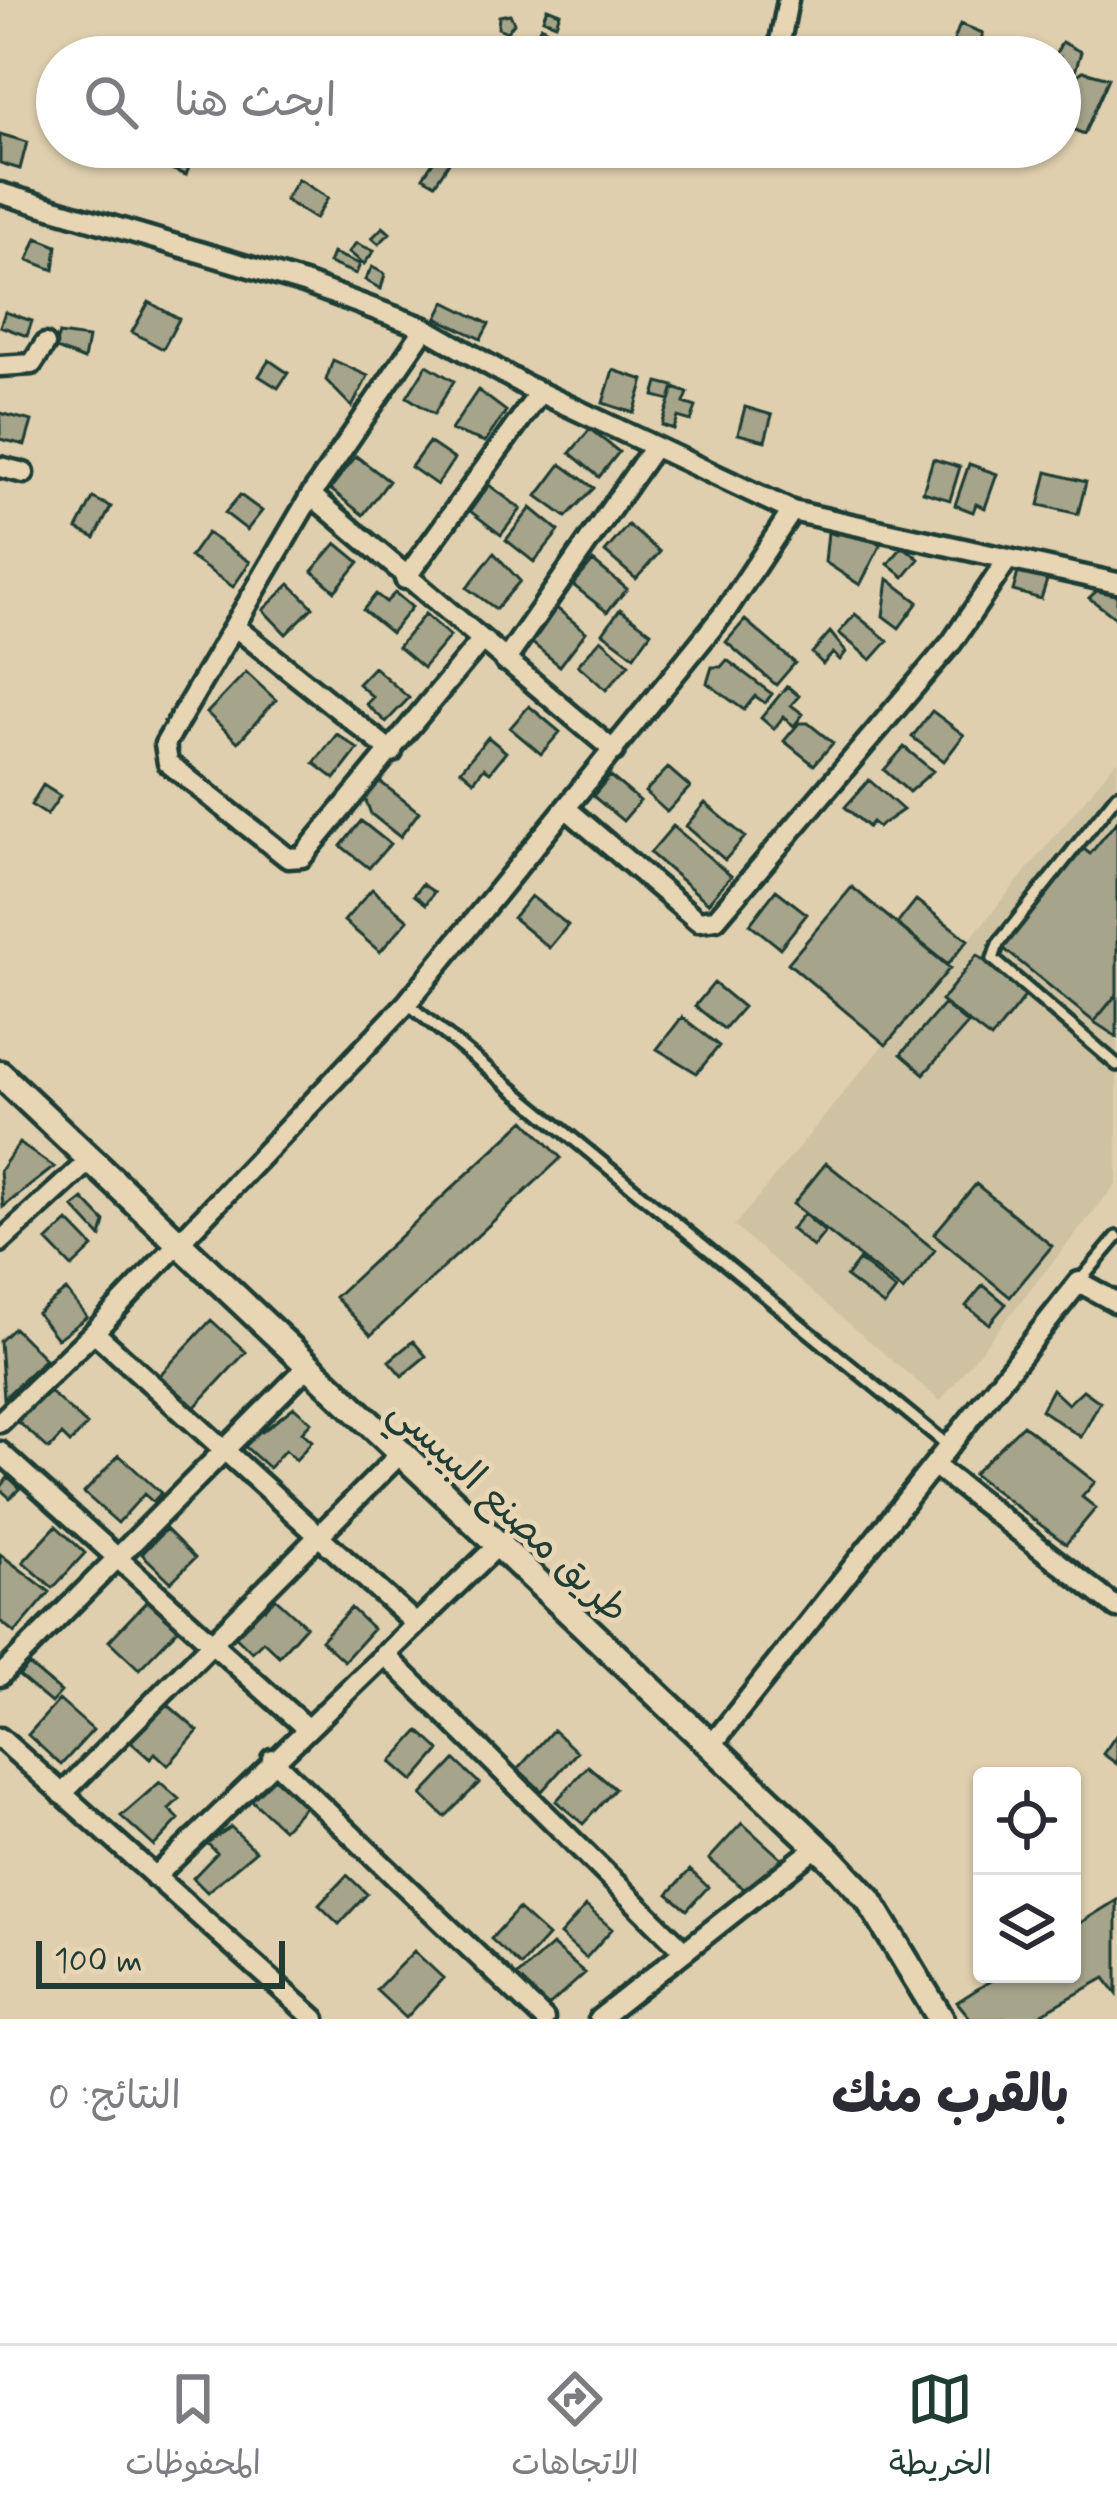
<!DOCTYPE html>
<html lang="ar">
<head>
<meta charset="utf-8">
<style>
  body { margin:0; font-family:Mynerve,"Playpen Sans Arabic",sans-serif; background:#f2f2f3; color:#2b2b33; direction:rtl }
  .controls { position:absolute; right:36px; bottom:36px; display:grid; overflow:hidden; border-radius:12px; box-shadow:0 3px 9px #0004 }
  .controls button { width:108px; height:108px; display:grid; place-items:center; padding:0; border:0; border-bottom:3px solid #e1e1e2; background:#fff; color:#2b2b33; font:60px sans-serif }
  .scale { position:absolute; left:36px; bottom:30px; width:249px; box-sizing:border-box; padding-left:12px; border:6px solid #1f3d34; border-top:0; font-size:33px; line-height:42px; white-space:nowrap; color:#1f3d34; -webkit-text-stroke:9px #e7d5b3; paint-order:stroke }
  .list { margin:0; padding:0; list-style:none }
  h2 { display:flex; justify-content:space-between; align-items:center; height:156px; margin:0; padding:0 48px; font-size:51px }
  h2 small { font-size:39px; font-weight:400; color:#7c7c81 }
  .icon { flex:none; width:66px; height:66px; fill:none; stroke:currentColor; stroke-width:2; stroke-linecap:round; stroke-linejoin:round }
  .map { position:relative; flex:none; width:1117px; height:2019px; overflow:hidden; direction:ltr }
  .search { position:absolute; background:#fff; box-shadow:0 3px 9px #0004; left:36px; right:36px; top:36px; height:132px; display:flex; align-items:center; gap:30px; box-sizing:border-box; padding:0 42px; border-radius:66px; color:#7c7c81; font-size:45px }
  .sheet { height:324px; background:#fff }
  nav { display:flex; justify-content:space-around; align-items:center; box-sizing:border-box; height:168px; border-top:3px solid #e1e1e2; background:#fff; font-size:33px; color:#7c7c81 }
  nav a { display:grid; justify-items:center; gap:6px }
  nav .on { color:#1f3d34 }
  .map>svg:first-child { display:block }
  .built { fill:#cec2a3 }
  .building { fill:#a6a48a; stroke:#1f3d34; stroke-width:3 }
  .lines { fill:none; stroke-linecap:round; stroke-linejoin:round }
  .service-casing { stroke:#1f3d34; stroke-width:18 }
  .minor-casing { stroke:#1f3d34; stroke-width:27 }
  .secondary-casing { stroke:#1f3d34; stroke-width:33 }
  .service { stroke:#e7d5b3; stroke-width:9 }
  .minor { stroke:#e7d5b3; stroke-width:18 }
  .secondary { stroke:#e7d5b3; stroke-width:24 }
  .labels { text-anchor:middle; stroke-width:10; stroke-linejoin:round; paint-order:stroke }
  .street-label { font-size:39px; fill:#1f3d34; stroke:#e7d5b3 }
</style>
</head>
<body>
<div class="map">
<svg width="1117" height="2019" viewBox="0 0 1117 2019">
  <rect width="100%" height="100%" fill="#dfcfae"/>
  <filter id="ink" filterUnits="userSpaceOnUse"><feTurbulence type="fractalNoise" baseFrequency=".00833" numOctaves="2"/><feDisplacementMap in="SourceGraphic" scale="24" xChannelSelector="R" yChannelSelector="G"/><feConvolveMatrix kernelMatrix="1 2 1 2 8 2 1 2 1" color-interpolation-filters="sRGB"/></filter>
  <g filter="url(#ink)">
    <path class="built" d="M 1117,760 L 1117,1183 L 940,1401 L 734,1226 Z"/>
    <path class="building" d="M 547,8 L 560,13 L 556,24 L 543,19 Z
      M 510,14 L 514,23 L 507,32 L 498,28 L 499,16 Z
      M 960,24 L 983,33 L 976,57 L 948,57 Z
      M 541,26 L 554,34 L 547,47 L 533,39 Z
      M 471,41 L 501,55 L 500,57 L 463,57 Z
      M 1062,42 L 1081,52 L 1073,78 L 1083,71 L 1109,78 L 1084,134 L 1060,124 L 1060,57 L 1054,57 Z
      M 0,134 L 27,142 L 20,169 L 0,163 Z
      M 159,147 L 197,147 L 186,175 L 153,162 Z
      M 443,147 L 457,150 L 435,184 L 423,177 Z
      M 781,147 L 819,147 L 811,167 L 778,156 Z
      M 298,179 L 328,198 L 315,219 L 285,200 Z
      M 383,227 L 390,233 L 379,244 L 372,238 Z
      M 37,238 L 57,246 L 54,270 L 28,260 Z
      M 356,243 L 374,251 L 364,264 L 349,252 Z
      M 333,253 L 360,264 L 356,274 L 329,263 Z
      M 372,267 L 385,274 L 381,289 L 365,280 Z
      M 149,302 L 179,319 L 163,349 L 132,332 Z
      M 445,302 L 489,324 L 481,339 L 437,318 Z
      M 5,312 L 32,321 L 27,336 L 0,326 Z
      M 59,334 L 88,338 L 84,360 L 54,348 Z
      M 269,360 L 288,373 L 278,388 L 259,376 Z
      M 333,360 L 368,376 L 352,407 L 326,380 Z
      M 427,365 L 454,381 L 434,414 L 407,397 Z
      M 613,370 L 644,380 L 634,413 L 603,403 Z
      M 658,382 L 674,386 L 670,400 L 654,396 Z
      M 674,388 L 688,393 L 684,403 L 696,407 L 691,421 L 678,417 L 674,429 L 662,425 Z
      M 478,390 L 506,411 L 485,442 L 451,430 Z
      M 745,407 L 772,415 L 765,441 L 738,434 Z
      M 0,413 L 32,421 L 25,445 L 0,439 Z
      M 590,429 L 619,452 L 599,477 L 570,453 Z
      M 429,442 L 454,459 L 437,485 L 411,467 Z
      M 356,456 L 389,481 L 363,515 L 330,489 Z
      M 933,459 L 960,467 L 950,500 L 923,492 Z
      M 561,464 L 594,488 L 566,517 L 537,496 Z
      M 969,464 L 997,474 L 985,508 L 976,504 L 973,512 L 955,505 Z
      M 1047,472 L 1086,482 L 1078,514 L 1039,505 Z
      M 489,485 L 521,509 L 501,535 L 470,511 Z
      M 240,495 L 262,511 L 247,530 L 225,513 Z
      M 93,498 L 111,507 L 95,538 L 77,529 Z
      M 531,508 L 559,531 L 534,562 L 506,540 Z
      M 628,525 L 660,552 L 636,579 L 605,552 Z
      M 839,526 L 872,531 L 869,540 L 881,544 L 860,585 L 825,562 L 828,532 L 837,535 Z
      M 207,533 L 250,562 L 233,587 L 190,557 Z
      M 336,543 L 359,562 L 335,591 L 312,571 Z
      M 903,546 L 919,559 L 904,577 L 888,564 Z
      M 494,553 L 520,581 L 496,609 L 467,588 Z
      M 593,561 L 627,589 L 607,612 L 573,585 Z
      M 1019,569 L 1048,577 L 1041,599 L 1013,591 Z
      M 888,579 L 918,602 L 899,628 L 883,616 Z
      M 290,584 L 313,607 L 286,634 L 263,610 Z
      M 1099,589 L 1117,593 L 1117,619 L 1089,598 Z
      M 395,593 L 412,607 L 391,633 L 363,610 L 376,594 L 386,602 Z
      M 554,606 L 586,632 L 560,666 L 532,643 Z
      M 620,609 L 651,632 L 634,656 L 603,633 Z
      M 425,614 L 450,636 L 423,668 L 398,647 Z
      M 855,614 L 888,641 L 871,660 L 839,633 Z
      M 745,620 L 795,663 L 776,685 L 726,642 Z
      M 830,632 L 846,652 L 840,660 L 833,653 L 823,664 L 812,653 Z
      M 601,639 L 629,664 L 606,690 L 578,665 Z
      M 727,660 L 772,694 L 765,703 L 755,696 L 744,710 L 707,683 L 712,667 L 721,667 Z
      M 374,667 L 409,698 L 386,722 L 366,704 L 373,697 L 358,684 Z
      M 246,672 L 276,700 L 238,742 L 207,713 Z
      M 787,686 L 799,696 L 791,705 L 803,714 L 794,726 L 783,717 L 774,729 L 761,718 Z
      M 529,706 L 560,732 L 541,754 L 510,728 Z
      M 932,711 L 964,735 L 944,761 L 912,737 Z
      M 799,723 L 808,723 L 833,743 L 814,765 L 784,741 Z
      M 337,734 L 358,749 L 335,779 L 314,763 Z
      M 488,737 L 506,752 L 490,772 L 484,768 L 474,781 L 461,770 Z
      M 904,747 L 933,771 L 909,792 L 884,770 Z
      M 668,768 L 690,787 L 667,812 L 645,792 Z
      M 610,776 L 640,801 L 623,821 L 593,796 Z
      M 869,780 L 903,810 L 878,827 L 872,822 L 868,827 L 845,807 Z
      M 379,781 L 419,812 L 400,837 L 371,814 L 365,798 Z
      M 43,785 L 60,796 L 47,815 L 31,805 Z
      M 705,803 L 745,837 L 725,860 L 686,826 Z
      M 361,821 L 390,844 L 369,868 L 341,846 Z
      M 1117,821 L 1117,994 L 1094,1022 L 998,944 L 1079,845 L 1090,854 Z
      M 673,826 L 731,876 L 708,903 L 650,853 Z
      M 422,884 L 434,892 L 426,904 L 414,895 Z
      M 852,887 L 950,968 L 886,1045 L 788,963 Z
      M 372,889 L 408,920 L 380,952 L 344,921 Z
      M 776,890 L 807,914 L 780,948 L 750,924 Z
      M 531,896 L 568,925 L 549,948 L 513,918 Z
      M 916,900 L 968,940 L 948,964 L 897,924 Z
      M 977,955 L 1027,994 L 991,1039 L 941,1001 Z
      M 714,983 L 743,1007 L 724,1029 L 695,1006 Z
      M 1116,995 L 1117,996 L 1117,1037 L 1094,1022 Z
      M 944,1004 L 968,1024 L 924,1074 L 901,1054 Z
      M 682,1017 L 719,1046 L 697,1073 L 657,1049 Z
      M 525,1120 L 561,1158 L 371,1335 L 335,1297 Z
      M 19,1143 L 54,1167 L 3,1207 L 0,1171 Z
      M 826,1163 L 935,1250 L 903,1291 L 793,1204 Z
      M 976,1184 L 1052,1246 L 1010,1297 L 934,1234 Z
      M 83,1199 L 105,1222 L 101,1237 L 73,1207 Z
      M 804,1214 L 825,1232 L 813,1247 L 791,1229 Z
      M 68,1221 L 93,1247 L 72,1267 L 47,1241 Z
      M 859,1260 L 896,1290 L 884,1306 L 846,1277 Z
      M 983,1285 L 1006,1304 L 989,1324 L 966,1306 Z
      M 66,1290 L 87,1317 L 57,1339 L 37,1313 Z
      M 211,1320 L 246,1352 L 193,1409 L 158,1377 Z
      M 14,1328 L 45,1359 L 4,1398 L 0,1341 Z
      M 413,1341 L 426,1356 L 402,1376 L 389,1361 Z
      M 43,1386 L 87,1425 L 70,1443 L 62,1435 L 49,1449 L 15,1419 Z
      M 1052,1389 L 1068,1404 L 1083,1390 L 1100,1402 L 1081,1437 L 1041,1410 Z
      M 294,1407 L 311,1422 L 302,1432 L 312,1441 L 296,1460 L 285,1450 L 269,1468 L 240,1442 L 253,1428 L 262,1432 Z
      M 1023,1425 L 1095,1482 L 1082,1497 L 1096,1508 L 1066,1544 L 973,1474 Z
      M 119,1455 L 161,1493 L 153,1502 L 144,1494 L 118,1523 L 84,1493 Z
      M 8,1477 L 20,1488 L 10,1498 L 0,1489 Z
      M 56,1526 L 85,1553 L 53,1588 L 23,1562 Z
      M 166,1529 L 195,1558 L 171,1582 L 142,1554 Z
      M 0,1554 L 50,1592 L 15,1633 L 0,1621 Z
      M 275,1598 L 306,1626 L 279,1656 L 263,1641 L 252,1652 L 231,1632 L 258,1603 L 265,1609 Z
      M 148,1600 L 178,1629 L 139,1669 L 109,1641 Z
      M 351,1608 L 373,1629 L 344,1661 L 321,1640 Z
      M 29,1665 L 61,1692 L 51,1703 L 19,1676 Z
      M 160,1698 L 198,1731 L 168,1765 L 155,1753 L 150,1759 L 125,1737 Z
      M 59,1700 L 93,1730 L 61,1765 L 28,1735 Z
      M 553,1730 L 577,1752 L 542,1791 L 518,1769 Z
      M 419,1731 L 440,1750 L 413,1781 L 391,1762 Z
      M 1117,1734 L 1117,1764 L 1103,1754 Z
      M 455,1760 L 479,1783 L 445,1817 L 422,1795 Z
      M 588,1766 L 615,1789 L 583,1824 L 556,1801 Z
      M 268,1773 L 305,1806 L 283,1829 L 247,1796 Z
      M 160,1782 L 179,1799 L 169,1809 L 179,1819 L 154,1846 L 121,1816 Z
      M 742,1823 L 784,1861 L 752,1896 L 709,1859 Z
      M 231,1827 L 256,1851 L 207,1892 L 193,1878 L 217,1853 L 207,1843 Z
      M 690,1870 L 708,1887 L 687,1910 L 668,1894 Z
      M 347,1875 L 367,1894 L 339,1924 L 319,1905 Z
      M 1117,1900 L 1117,1994 L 1105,1978 L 1032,2019 L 971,2019 L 957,2002 L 1001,1974 L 1072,1974 L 1072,1928 Z
      M 586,1906 L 612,1929 L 586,1958 L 560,1935 Z
      M 518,1909 L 548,1936 L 521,1966 L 491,1939 Z
      M 552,1945 L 585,1973 L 543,2011 L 514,1979 Z
      M 414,1951 L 443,1978 L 406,2018 L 376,1990 Z"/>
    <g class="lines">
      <defs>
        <path id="service" d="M 1117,795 L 998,944 L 993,959 L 1117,1065
          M 407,1003 L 951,1448
          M 1079,1282 L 1117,1237"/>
        <path id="minor" d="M 604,50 L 627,57
          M 777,57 L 788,0
          M 0,193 L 304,283 L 425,328 L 524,385 L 792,511 L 1117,583
          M 425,328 L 311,495 L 165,744 L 168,763 L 288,858 L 302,857 L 480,642
          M 0,366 L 32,364 L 45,344
          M 0,467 L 24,473
          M 311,495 L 614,751
          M 405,579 L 540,392
          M 234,626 L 392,752
          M 505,661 L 654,447
          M 567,809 L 698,921 L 716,919 L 952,642 L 1008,559
          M 0,1242 L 90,1160
          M 94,1332 L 416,1624
          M 0,1422 L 94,1332 L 407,1003 L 725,612 L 792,511
          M 0,1452 L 305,1727
          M 935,1466 L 1117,1608
          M 384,1654 L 683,1950
          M 0,1676 L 307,1367
          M 0,1738 L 315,2019
          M 710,1747 L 1079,1282 L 1117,1303
          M 272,1759 L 544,2019
          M 62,1794 L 400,1454
          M 155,1877 L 496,1547
          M 599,2019 L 818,1846"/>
        <path id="secondary" d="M 0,1074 L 832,1860 L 869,1900 L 941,2019"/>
      </defs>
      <use href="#service" class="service-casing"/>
      <use href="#minor" class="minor-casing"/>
      <use href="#secondary" class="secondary-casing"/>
      <use href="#service" class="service"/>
      <use href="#minor" class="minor"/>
      <use href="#secondary" class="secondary"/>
    </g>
  </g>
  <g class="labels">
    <g class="street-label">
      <text transform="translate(510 1509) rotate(43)" y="14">طريق مصنع البيبسي</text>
    </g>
  </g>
</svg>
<div class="controls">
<button><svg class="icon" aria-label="locate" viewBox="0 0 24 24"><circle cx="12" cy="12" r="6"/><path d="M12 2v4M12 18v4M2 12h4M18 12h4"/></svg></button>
<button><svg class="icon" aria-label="layers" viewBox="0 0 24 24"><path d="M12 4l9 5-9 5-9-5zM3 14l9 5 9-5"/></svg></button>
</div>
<div class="scale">100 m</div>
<div class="search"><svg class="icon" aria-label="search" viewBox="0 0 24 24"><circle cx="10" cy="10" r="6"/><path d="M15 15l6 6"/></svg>ابحث هنا</div>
</div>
<section class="sheet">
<h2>بالقرب منك<small>النتائج: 0</small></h2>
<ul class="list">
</ul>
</section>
<nav>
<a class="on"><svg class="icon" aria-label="map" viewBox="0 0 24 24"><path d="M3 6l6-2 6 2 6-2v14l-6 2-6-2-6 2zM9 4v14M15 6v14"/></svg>الخريطة</a>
<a><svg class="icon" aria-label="directions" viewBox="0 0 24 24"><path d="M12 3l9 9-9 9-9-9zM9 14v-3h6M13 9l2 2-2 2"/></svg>الاتجاهات</a>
<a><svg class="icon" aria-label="saved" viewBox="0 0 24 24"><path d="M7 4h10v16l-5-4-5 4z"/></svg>المحفوظات</a>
</nav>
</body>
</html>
